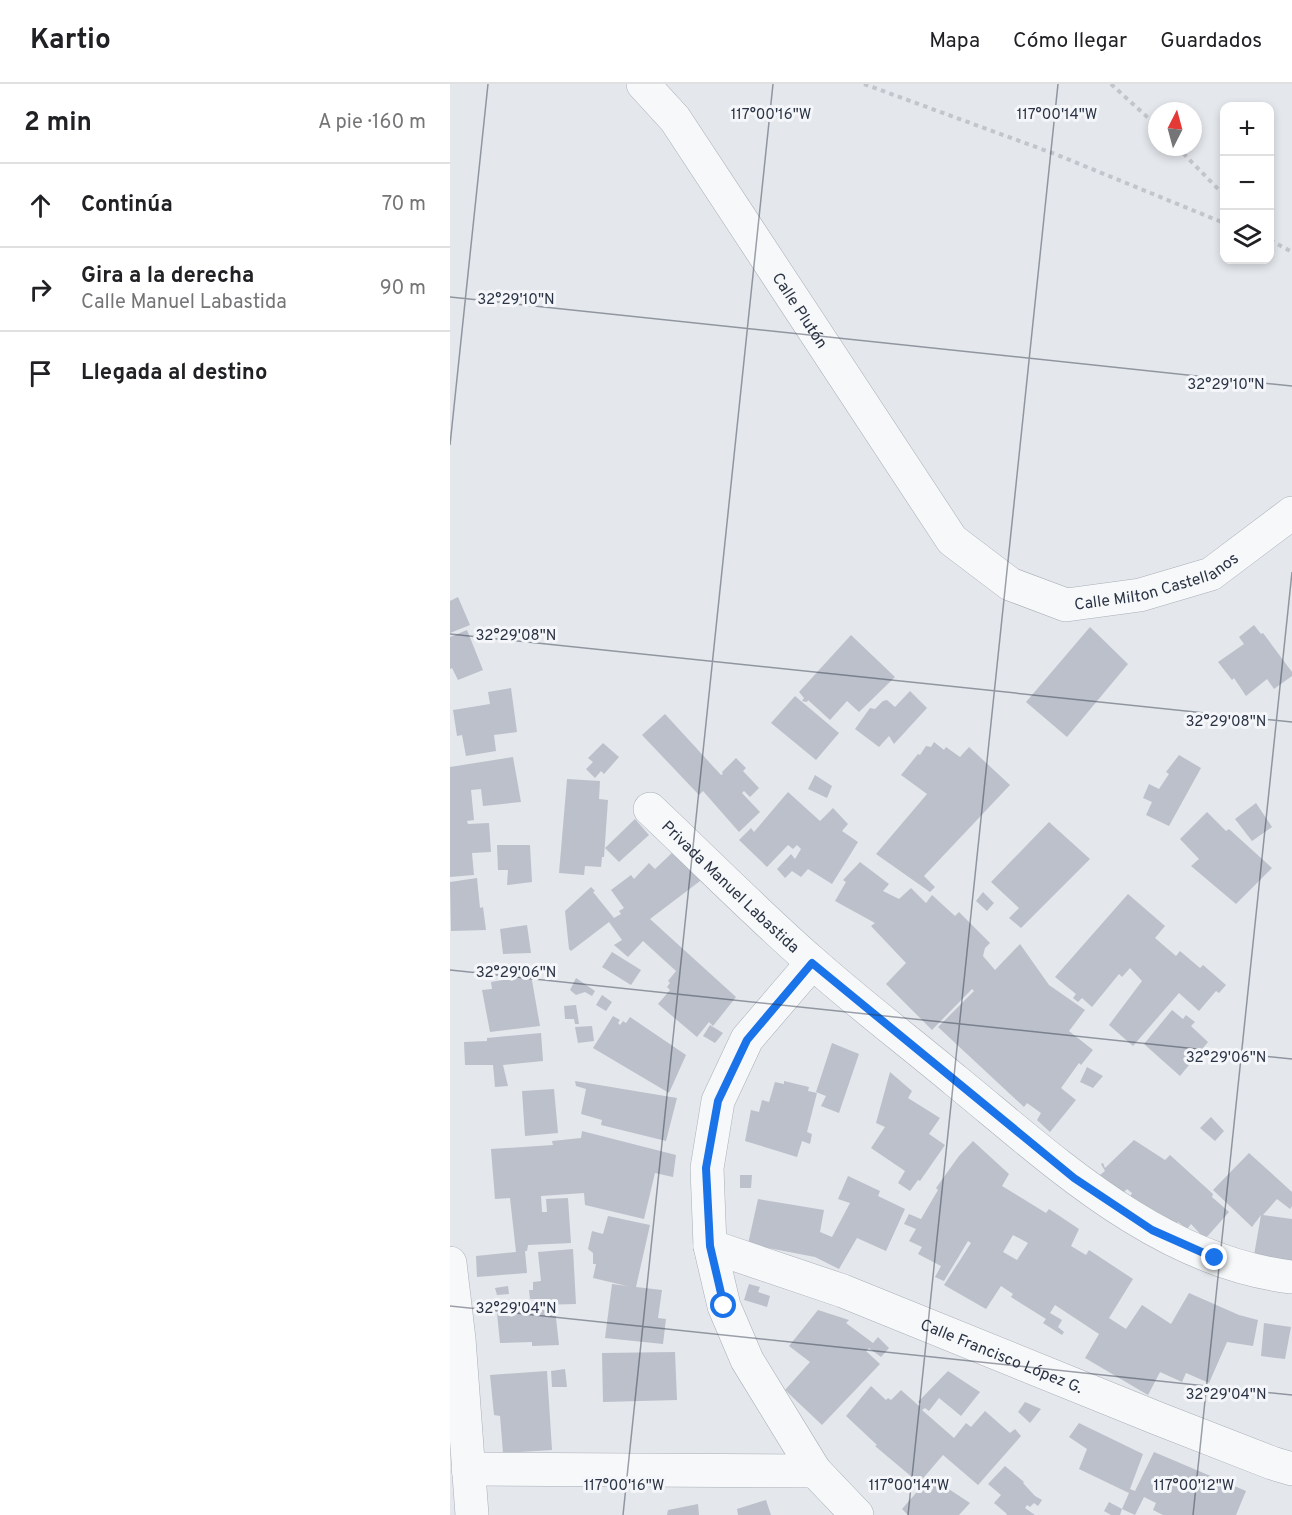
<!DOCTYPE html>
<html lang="es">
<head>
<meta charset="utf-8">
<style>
  body { margin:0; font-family:Overpass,sans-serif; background:#f2f2f2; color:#202124 }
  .controls { position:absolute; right:18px; top:18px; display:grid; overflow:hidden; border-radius:12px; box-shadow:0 3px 9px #0003 }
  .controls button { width:54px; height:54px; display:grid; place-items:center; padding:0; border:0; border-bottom:2px solid #e0e0e0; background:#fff; color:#202124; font:30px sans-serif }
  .compass { position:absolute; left:698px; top:18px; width:54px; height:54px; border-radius:50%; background:#fff; box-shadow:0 3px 9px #0003; rotate:6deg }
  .stop { position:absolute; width:18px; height:18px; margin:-14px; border:4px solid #1a73e8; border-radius:50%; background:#fff }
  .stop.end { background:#1a73e8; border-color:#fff; box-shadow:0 2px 6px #0008 }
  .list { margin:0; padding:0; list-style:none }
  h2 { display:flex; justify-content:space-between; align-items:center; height:78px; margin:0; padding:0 24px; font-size:26px }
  h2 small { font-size:20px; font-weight:400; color:#757577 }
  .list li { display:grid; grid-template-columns:39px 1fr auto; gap:18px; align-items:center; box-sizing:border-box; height:84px; padding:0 24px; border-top:2px solid #e0e0e0 }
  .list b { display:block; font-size:22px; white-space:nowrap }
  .list p { margin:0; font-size:20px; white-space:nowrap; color:#757577 }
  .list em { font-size:20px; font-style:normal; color:#757577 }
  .icon { flex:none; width:33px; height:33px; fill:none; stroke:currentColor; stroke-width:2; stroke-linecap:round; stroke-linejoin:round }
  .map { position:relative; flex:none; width:842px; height:1431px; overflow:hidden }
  header { display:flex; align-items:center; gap:36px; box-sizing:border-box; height:84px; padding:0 30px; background:#fff; border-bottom:2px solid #e0e0e0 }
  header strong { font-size:28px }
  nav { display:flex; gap:33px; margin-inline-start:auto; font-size:21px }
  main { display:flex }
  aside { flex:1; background:#fff }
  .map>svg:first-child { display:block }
  .building { fill:#bbc0ca; fill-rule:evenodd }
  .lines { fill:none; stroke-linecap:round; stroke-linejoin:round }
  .minor-casing { stroke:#a9aeb7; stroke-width:34 }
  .path { stroke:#c2c5cb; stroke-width:4; stroke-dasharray:4.5 4.5; stroke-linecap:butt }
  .minor { stroke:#f7f8fa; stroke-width:33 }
  .route { stroke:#1a73e8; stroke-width:8 }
  .ticks { fill:none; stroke:#2b3445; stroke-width:1.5; stroke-opacity:0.45 }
  .labels { text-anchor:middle; stroke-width:6; stroke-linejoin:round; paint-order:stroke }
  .street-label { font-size:16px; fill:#2b3445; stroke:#f4f6f9 }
  .ticks-label { font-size:15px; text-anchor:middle; fill:#2b3445; stroke:#f4f6f9; stroke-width:6; stroke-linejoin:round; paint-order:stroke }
</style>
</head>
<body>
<header>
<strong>Kartio</strong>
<nav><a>Mapa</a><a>Cómo llegar</a><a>Guardados</a></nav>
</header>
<main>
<aside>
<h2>2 min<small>A pie · 160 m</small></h2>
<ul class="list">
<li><svg class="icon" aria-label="ahead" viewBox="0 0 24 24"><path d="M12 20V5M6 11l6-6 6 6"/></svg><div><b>Continúa</b></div><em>70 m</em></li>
<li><svg class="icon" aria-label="right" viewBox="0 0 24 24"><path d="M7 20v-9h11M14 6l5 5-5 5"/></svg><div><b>Gira a la derecha</b><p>Calle Manuel Labastida</p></div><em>90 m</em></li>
<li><svg class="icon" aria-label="arrive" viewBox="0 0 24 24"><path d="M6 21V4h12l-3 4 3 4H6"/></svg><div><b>Llegada al destino</b></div></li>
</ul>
</aside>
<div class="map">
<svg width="842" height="1431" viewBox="0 0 842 1431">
  <rect width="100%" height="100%" fill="#e4e7ec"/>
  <path class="building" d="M 8,513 L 20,541 L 0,549 L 0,517 Z
    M 804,541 L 811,550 L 813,549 L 842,588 L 842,592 L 824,605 L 817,595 L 796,612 L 784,594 L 782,596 L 768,578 L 794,560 L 789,553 Z
    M 640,543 L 678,580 L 617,653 L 576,618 Z
    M 17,546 L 33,586 L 8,596 L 2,584 L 0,585 L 0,553 Z
    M 401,551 L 445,593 L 409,628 L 397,617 L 380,636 L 358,616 L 357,618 L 352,617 L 354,614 L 349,608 Z
    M 61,604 L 67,648 L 44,651 L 46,667 L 16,672 L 12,651 L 7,652 L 3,626 L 40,620 L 38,608 Z
    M 460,607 L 477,624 L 444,660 L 439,652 L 429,663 L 405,645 L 420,624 L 425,625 L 433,617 L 437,616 L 445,623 Z
    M 345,612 L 389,649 L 366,676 L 321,639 Z
    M 215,630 L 271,691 L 273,690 L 272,688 L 286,674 L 296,684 L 293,687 L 309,704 L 300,713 L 294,707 L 292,709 L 310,728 L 289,748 L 253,707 L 249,711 L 192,651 Z
    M 484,658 L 494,666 L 496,663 L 510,673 L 519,663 L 560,701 L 474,792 L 485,803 L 480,808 L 426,770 L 477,710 L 451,691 L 468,670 L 470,671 L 476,662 L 481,663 Z
    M 153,659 L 169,673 L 154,690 L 151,687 L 145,694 L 136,685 L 143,678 L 138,674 Z
    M 729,671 L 751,684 L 719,742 L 696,731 L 702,718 L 693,714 L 699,700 L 709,705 L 719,690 L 716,688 Z
    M 63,673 L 71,718 L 33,722 L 31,705 L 21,706 L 24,736 L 17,737 L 18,740 L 39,739 L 41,768 L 22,769 L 24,791 L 0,793 L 0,683 Z
    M 365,691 L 382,702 L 377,714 L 358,705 Z
    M 117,695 L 150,697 L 149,715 L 158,716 L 154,773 L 152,773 L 151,783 L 135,782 L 134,791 L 109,789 Z
    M 338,708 L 370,737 L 383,724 L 398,740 L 392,747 L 408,758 L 382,800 L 358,785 L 351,793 L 342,787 L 335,794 L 327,785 L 341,770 L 345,775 L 351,765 L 347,761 L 343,765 L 338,761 L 317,783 L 289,756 L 301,744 L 304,748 Z
    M 806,719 L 822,743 L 802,757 L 785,735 Z
    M 757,728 L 776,747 L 779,745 L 822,784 L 786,820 L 741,782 L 749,775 L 730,755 Z
    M 185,735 L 199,751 L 169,778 L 155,764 Z
    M 599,738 L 640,775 L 571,844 L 559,834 L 569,824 L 541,798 Z
    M 47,761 L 80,761 L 82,798 L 57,801 L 58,786 L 48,786 Z
    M 224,767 L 254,794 L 200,835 L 286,913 L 263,942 L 259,938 L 247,953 L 208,920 L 220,906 L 217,903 L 220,899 L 218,897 L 226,887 L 193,857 L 178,873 L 164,861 L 172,856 L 159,838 L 121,867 L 119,865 L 115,827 L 141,803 L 145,807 L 143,808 L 164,834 L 171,830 L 169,827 L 174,824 L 161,806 L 181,791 L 184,795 L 199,779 L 205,785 Z
    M 410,778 L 439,800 L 433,807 L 449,815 L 461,804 L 476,819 L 482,811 L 505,832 L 509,828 L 540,859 L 535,864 L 533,872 L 545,886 L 570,860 L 599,901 L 635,926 L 619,947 L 643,966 L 631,981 L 629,979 L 611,1004 L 626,1016 L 600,1048 L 587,1036 L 591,1029 L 577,1019 L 574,1023 L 488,943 L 524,907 L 522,905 L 482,946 L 436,900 L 456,879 L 421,842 L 425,839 L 385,817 L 396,798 L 393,796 Z
    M 27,794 L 30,824 L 33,823 L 36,846 L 1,847 L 0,798 Z
    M 533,808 L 544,819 L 537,827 L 526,817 Z
    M 678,810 L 715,842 L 705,854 L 726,872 L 730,867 L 750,884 L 753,881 L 776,901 L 769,909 L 766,907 L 749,927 L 729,909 L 683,962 L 659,941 L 692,897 L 680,884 L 672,893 L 669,890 L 642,923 L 632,914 L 628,918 L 623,914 L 626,910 L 605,893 Z
    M 77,841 L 81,869 L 53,870 L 50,845 Z
    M 162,868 L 191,886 L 181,901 L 152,883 Z
    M 81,891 L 90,942 L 40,948 L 32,906 L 42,905 L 41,898 Z
    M 126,894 L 145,907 L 142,912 L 135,908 L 126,911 L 120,906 Z
    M 152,911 L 162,918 L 156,927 L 146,921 Z
    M 126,921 L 129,940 L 125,940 L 124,935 L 115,935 L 114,922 Z
    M 722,926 L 733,935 L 736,931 L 745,938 L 741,942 L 758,958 L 730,992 L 694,960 Z
    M 163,932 L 170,936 L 168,939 L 170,941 L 173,937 L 176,939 L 180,933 L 236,971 L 219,1009 L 143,964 Z
    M 260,941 L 273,949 L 265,959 L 253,952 Z
    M 142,942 L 144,957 L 128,959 L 125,943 Z
    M 91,949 L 93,977 L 53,981 L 58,1002 L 45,1003 L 43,981 L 15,981 L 14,958 L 37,957 L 37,954 Z
    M 382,959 L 409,970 L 389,1029 L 371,1022 L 376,1012 L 366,1008 Z
    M 637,983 L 653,992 L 643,1004 L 630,998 Z
    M 440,988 L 462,1007 L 458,1014 L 490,1034 L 479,1050 L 495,1061 L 470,1097 L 468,1096 L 460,1107 L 448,1099 L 455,1087 L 421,1064 L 435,1043 L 426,1039 Z
    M 125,997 L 227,1014 L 216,1057 L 151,1041 L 152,1036 L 131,1030 L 136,1005 L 126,1002 Z
    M 334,997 L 359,1003 L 358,1007 L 367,1009 L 357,1048 L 362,1050 L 360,1060 L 352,1057 L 347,1073 L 295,1057 L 301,1026 L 309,1028 L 312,1016 L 319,1018 L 325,998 L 334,1000 Z
    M 104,1005 L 108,1049 L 75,1052 L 72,1007 Z
    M 761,1033 L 774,1047 L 765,1057 L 750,1044 Z
    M 132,1047 L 226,1071 L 223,1093 L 205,1089 L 194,1135 L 135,1121 L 134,1109 L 91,1112 L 92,1128 L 97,1128 L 96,1115 L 118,1114 L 121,1159 L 78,1161 L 77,1167 L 75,1167 L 77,1189 L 27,1193 L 26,1172 L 66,1168 L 60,1114 L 45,1115 L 41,1065 L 103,1061 L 102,1057 L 131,1054 Z
    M 684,1056 L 715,1076 L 720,1071 L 763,1110 L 762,1113 L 779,1128 L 755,1155 L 741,1140 L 737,1145 L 728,1138 L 726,1143 L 680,1113 L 682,1109 L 677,1105 L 674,1108 L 650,1091 L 655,1087 L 651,1080 L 653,1079 L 655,1084 Z
    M 523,1057 L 559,1090 L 552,1102 L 596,1129 L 599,1125 L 629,1145 L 621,1162 L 636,1171 L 639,1166 L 683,1195 L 659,1234 L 676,1245 L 692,1221 L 721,1240 L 739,1209 L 789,1231 L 808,1236 L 803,1262 L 777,1258 L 759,1299 L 736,1289 L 732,1298 L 710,1288 L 698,1311 L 635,1274 L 649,1250 L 605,1221 L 600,1229 L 612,1236 L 608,1243 L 614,1248 L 612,1251 L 593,1239 L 596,1235 L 561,1213 L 563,1210 L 551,1202 L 536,1225 L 494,1201 L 521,1159 L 518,1157 L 494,1197 L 485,1193 L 491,1182 L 468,1170 L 472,1163 L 459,1157 L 466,1145 L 454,1140 L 459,1130 L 471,1135 L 488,1106 L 486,1104 L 509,1072 ZM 563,1151 L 578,1159 L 567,1176 L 553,1168 Z
    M 799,1069 L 842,1108 L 842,1122 L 840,1125 L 827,1115 L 813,1131 L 842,1135 L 842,1184 L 803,1177 L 811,1131 L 802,1143 L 763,1106 Z
    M 290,1091 L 302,1091 L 301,1104 L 290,1104 Z
    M 398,1092 L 430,1107 L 428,1112 L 455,1125 L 436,1167 L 407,1154 L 389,1185 L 365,1173 L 298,1160 L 308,1115 L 374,1126 L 370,1148 L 382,1153 L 400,1119 L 388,1115 Z
    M 158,1132 L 200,1141 L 186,1203 L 212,1206 L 208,1234 L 216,1235 L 213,1260 L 155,1254 L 162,1200 L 177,1202 L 143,1194 L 146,1180 L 143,1180 L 143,1169 L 138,1165 L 142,1147 L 153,1150 Z
    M 123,1165 L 126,1220 L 90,1221 L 90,1215 L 80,1215 L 79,1206 L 83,1206 L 83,1198 L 91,1197 L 88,1168 Z
    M 299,1200 L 310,1203 L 308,1208 L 320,1212 L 317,1223 L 294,1216 Z
    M 58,1202 L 59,1210 L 47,1211 L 45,1204 Z
    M 105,1225 L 109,1261 L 82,1262 L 82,1258 L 50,1259 L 47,1229 Z
    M 368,1226 L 399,1236 L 396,1239 L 423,1259 L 428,1253 L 439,1264 L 431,1273 L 419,1264 L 416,1267 L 430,1280 L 372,1341 L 335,1306 L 360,1278 L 339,1262 Z
    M 814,1239 L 841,1243 L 835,1275 L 811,1272 Z
    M 225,1268 L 227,1316 L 153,1318 L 152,1269 Z
    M 115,1285 L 117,1303 L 102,1303 L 101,1287 Z
    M 97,1287 L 102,1366 L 53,1369 L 50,1332 L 44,1331 L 40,1291 Z
    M 498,1287 L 530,1308 L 511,1332 L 489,1314 L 479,1327 L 475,1324 L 472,1326 L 504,1354 L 516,1339 L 521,1343 L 535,1327 L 560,1349 L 565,1345 L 571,1352 L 528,1401 L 493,1371 L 469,1399 L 425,1362 L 427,1361 L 396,1332 L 421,1302 L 436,1316 L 438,1314 L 441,1316 L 451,1306 L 469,1322 L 471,1320 L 468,1318 Z
    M 575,1318 L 591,1325 L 580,1339 L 568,1328 Z
    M 629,1339 L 693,1370 L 680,1405 L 685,1407 L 704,1368 L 796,1407 L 786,1431 L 713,1431 L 703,1426 L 706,1419 L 694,1413 L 685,1431 L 672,1425 L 670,1431 L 661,1431 L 654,1427 L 659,1418 L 672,1425 L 679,1409 L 629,1385 L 637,1365 L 619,1353 Z
    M 555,1382 L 574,1398 L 573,1399 L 585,1412 L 592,1416 L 588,1422 L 584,1419 L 580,1423 L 577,1421 L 575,1424 L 585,1431 L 556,1431 L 557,1430 L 544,1419 L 551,1411 L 538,1400 Z
    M 478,1395 L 485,1402 L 488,1398 L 520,1419 L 509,1431 L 458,1431 L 452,1425 Z
    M 316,1416 L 321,1431 L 288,1431 L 287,1425 Z
    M 248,1420 L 249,1431 L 217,1431 L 218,1426 Z"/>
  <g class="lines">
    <defs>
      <g id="minor">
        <path id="s1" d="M 193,0 L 225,35 L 502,456 L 560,500 L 616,521 L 690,511 L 761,490 L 842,429"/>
        <path id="s2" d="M 200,725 C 254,776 306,829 362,878 C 408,919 458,957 506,997 C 604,1077 710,1178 842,1193"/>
        <path d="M 362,879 L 297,955 L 268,1017 L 257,1084 L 260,1162 L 274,1222 L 297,1276 L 365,1387 L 407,1431"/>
        <path id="s3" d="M 260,1162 L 393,1207 L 709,1335 L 822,1379 L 842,1385"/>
        <path d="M 0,1179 L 9,1255 L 22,1431"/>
        <path d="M 18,1385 L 365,1387"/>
      </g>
    </defs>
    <use href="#minor" class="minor-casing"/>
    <path class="path" d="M 414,0 L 605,70 L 774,139
      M 661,0 L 707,42
      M 727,63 L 774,111
      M 820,156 L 842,168"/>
    <use href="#minor" class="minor"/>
  </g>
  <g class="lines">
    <path class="route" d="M 274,1222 L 260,1162 L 256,1084 L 268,1017 L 297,956 L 362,879 L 624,1094 L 702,1146 L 765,1174"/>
  </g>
  <path class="ticks" d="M 0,213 L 842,302M 0,361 L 38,0M 0,550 L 842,638M 0,886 L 842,975M 0,1222 L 842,1311M 173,1431 L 323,0M 458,1431 L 608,0M 743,1431 L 842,488"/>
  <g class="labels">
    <g class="street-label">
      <text dy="6" stroke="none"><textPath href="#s1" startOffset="276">Calle Plutón</textPath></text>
      <text dy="6" stroke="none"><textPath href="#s1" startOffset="778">Calle Milton Castellanos</textPath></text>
      <text dy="6" stroke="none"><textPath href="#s2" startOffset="112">Privada Manuel Labastida</textPath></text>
      <text dy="6" stroke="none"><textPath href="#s3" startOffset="312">Calle Francisco López G.</textPath></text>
    </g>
  </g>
  <g class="ticks-label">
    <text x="321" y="35">117°00'16"W</text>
    <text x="607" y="35">117°00'14"W</text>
    <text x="66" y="220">32°29'10"N</text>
    <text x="776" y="305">32°29'10"N</text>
    <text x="66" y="556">32°29'08"N</text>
    <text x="776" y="642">32°29'08"N</text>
    <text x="66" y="893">32°29'06"N</text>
    <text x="776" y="978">32°29'06"N</text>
    <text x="66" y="1229">32°29'04"N</text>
    <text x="776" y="1315">32°29'04"N</text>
    <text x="174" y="1406">117°00'16"W</text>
    <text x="459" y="1406">117°00'14"W</text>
    <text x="744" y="1406">117°00'12"W</text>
  </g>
</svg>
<div class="controls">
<button>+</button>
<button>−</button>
<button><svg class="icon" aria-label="layers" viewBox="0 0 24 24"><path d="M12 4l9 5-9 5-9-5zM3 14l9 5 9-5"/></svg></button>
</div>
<svg class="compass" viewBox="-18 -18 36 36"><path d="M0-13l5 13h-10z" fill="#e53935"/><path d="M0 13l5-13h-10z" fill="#757577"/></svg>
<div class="stop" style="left:274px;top:1222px"></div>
<div class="stop end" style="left:765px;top:1174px"></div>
</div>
</main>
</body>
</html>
